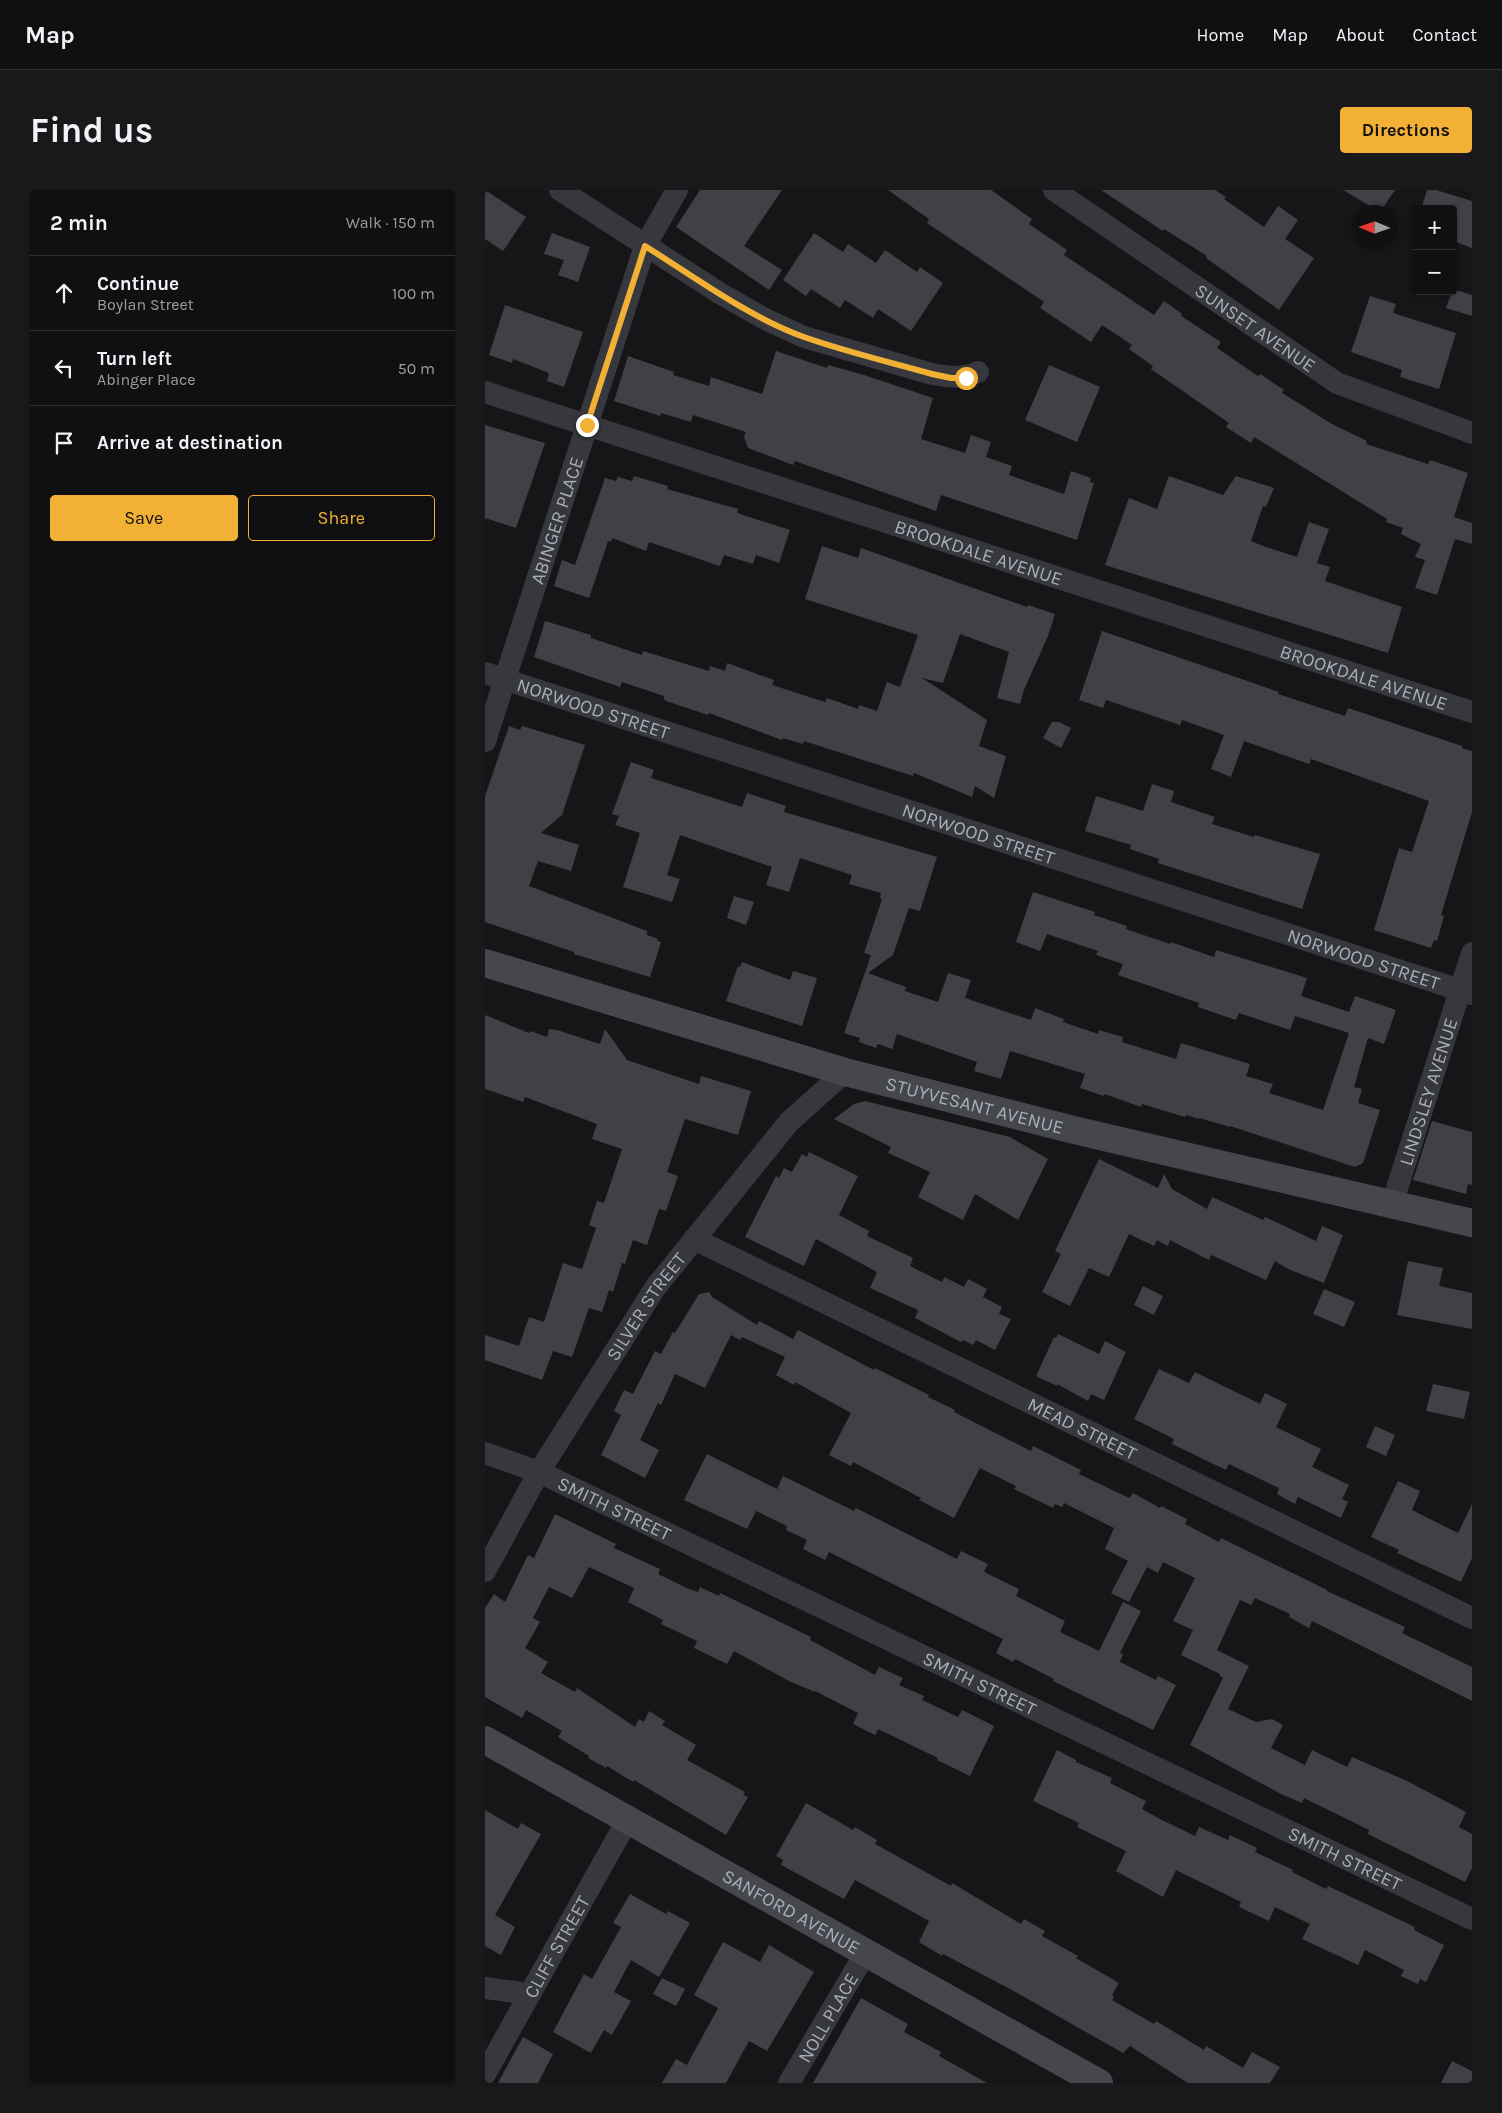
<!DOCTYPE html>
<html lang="en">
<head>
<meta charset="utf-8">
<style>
  body { margin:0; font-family:Karla,sans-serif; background:#19191b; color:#f1f3f6 }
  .controls { position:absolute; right:15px; top:15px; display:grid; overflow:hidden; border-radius:5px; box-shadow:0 1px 4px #0004 }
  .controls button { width:45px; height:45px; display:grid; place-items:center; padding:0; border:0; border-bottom:1px solid #303032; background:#101012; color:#f1f3f6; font:25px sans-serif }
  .compass { position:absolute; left:867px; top:15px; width:45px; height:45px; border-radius:50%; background:#101012; box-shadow:0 1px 4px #0004; rotate:272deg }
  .stop { position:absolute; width:15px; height:15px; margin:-11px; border:4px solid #f2b134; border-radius:50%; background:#fff }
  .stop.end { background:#f2b134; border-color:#fff; box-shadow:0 1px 5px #0008 }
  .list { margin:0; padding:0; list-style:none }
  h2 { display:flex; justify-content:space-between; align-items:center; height:65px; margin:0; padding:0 20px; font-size:21px }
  h2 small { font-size:16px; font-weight:400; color:#9c9d9f }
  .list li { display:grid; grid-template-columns:32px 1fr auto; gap:15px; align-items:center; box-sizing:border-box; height:75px; padding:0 20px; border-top:1px solid #303032 }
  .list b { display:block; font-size:19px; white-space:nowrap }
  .list p { margin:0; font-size:16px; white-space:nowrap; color:#9c9d9f }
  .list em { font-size:16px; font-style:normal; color:#9c9d9f }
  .actions { display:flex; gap:10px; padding:15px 20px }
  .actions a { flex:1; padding:11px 0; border:1px solid #f2b134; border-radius:5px; text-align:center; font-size:18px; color:#f2b134 }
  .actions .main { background:#f2b134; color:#111 }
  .icon { flex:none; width:28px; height:28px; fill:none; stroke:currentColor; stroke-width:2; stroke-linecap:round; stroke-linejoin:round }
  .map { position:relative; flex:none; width:987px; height:1893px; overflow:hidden; border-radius:5px }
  header { display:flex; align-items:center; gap:30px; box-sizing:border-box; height:70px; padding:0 25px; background:#101012; border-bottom:1px solid #303032 }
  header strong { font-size:24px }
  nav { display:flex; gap:28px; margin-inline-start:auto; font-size:18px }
  .intro { display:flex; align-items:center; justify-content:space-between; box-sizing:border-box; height:120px; padding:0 30px }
  h1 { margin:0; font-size:35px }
  .button { padding:12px 22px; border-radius:5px; background:#f2b134; color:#111; font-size:18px; font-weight:700 }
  main { display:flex; gap:30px; padding:0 30px }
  aside { flex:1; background:#101012; border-radius:5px; box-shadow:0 1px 4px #0004 }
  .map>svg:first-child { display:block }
  .building { fill:#404145 }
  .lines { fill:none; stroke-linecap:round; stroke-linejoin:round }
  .minor { stroke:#37383d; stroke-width:22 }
  .secondary { stroke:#45474d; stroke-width:28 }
  .route { stroke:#f2b134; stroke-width:6 }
  .labels { text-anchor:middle; stroke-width:5; stroke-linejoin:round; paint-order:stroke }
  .street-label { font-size:19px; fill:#a8adb8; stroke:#111113 }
</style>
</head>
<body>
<header>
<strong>Map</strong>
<nav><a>Home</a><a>Map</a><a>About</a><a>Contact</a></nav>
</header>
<div class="intro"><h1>Find us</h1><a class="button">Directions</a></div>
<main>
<aside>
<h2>2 min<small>Walk · 150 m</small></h2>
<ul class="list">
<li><svg class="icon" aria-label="ahead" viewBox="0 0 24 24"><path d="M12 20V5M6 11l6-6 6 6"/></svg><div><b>Continue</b><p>Boylan Street</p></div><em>100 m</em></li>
<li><svg class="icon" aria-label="left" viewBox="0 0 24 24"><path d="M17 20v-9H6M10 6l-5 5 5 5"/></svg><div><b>Turn left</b><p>Abinger Place</p></div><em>50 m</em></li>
<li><svg class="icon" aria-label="arrive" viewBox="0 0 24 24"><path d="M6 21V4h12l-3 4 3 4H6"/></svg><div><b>Arrive at destination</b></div></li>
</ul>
<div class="actions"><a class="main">Save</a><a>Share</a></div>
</aside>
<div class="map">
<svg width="987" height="1893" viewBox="0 0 987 1893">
  <rect width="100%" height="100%" fill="#161618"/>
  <path class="building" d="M 0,0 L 41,27 L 18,61 L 0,49 Z
    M 215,0 L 297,0 L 259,56 L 297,80 L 284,100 L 191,37 Z
    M 403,0 L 506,0 L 547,29 L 544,34 L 582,60 L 579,65 L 669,125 L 679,111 L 697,124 L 696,126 L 736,152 L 732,158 L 773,186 L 775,184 L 799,200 L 797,203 L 847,234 L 882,251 L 881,254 L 943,274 L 945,270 L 983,283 L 969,327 L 987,333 L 987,354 L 970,349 L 952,405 L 930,398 L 940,370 L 930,367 L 936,354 L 916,344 L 918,338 L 901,332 L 902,329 L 769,247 L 766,253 L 741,237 L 744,233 L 666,179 L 668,176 L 644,159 L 647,155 L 617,135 L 606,152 L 555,118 L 559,112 L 442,33 L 444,29 Z
    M 616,0 L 730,0 L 741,7 L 739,9 L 779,37 L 793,16 L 813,30 L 800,49 L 829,68 L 794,120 L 721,68 L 722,66 L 679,39 L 678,41 Z
    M 858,0 L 910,0 L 895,22 Z
    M 942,0 L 951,0 L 987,11 L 987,58 L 968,51 L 968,19 L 936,19 Z
    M 67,43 L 105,57 L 93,92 L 73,85 L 79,70 L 59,64 Z
    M 329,43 L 358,62 L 363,54 L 391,73 L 400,60 L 432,82 L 435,77 L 458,93 L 426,141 L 393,119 L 388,128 L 360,110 L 355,118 L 326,99 L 321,106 L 298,90 Z
    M 968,99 L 987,105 L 987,126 L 961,118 Z
    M 885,106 L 911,114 L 908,123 L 971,143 L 954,199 L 915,187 L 917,180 L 866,162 Z
    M 20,115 L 98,142 L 79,197 L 62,191 L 64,183 L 28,169 L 27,173 L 4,165 Z
    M 291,161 L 342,178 L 343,175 L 379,185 L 448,208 L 436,249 L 480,263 L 486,245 L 506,252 L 501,267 L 527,276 L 524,285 L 579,304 L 586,281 L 606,288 L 605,292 L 609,293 L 592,350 L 456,305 L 451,321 L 310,271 L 308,275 L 263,258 L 259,247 L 261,242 L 208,225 L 206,232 L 176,223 L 175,226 L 129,211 L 143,166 L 189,182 L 188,185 L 224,196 L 226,187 L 277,204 Z
    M 564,175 L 615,197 L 592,252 L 540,230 Z
    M 0,235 L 60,253 L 31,338 L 0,328 Z
    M 149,286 L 183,296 L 182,299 L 253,319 L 252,323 L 305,340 L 294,373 L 271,365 L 268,374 L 239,365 L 235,376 L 164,352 L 161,361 L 127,348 L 126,352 L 123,351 L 104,408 L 69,396 L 77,370 L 90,375 L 120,288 L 131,291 L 133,287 L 147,291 Z
    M 684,286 L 738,305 L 751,286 L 789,298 L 781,317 L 778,316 L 766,351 L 778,356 L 812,367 L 824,332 L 844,339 L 832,373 L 845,377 L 840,391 L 917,417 L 903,463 L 620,375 L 644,308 L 672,319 Z
    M 337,356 L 373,368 L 376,358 L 542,417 L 543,415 L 570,424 L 563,446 L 539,500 L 535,514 L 512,508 L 524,462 L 475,444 L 458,493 L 437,488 L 502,530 L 494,556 L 521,566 L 509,608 L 490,596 L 487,607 L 429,583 L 428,586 L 319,551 L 318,554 L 298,548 L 297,550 L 224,523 L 223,525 L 181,511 L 179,509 L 179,506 L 137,492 L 135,497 L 49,467 L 60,431 L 106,445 L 106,448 L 157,465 L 158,461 L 224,481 L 225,476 L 240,481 L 242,473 L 289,490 L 287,495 L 340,512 L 342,508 L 373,519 L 374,515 L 392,521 L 402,492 L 415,497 L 433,445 L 320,409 Z
    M 617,441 L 794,502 L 793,504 L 860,526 L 863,518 L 977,556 L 977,558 L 987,561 L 987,622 L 956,725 L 959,726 L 952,751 L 949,750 L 946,758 L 889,740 L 914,658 L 927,662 L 944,611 L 826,569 L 824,574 L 759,551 L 746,587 L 726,579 L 739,545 L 697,530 L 695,535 L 621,510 L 618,518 L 594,510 Z
    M 567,532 L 574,532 L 586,538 L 576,558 L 558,548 Z
    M 24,536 L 35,540 L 37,536 L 100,555 L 77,625 L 56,643 L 94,655 L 86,681 L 53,671 L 44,696 L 162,741 L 162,745 L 173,749 L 172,751 L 176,752 L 165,787 L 89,764 L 89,762 L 0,732 L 0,606 Z
    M 146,572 L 169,580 L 166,588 L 257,617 L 262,603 L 301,616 L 299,622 L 452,667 L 435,721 L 424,718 L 408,765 L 383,783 L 421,797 L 420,801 L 453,812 L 463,783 L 486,790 L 480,808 L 546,830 L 550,818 L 579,829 L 578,832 L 613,844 L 614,840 L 638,847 L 637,852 L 691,869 L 696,853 L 765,874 L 761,886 L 788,894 L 784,903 L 838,920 L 864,843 L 810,826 L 805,840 L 754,823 L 751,830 L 713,817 L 714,813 L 633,785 L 638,774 L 611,765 L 613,761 L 562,744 L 555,761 L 531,752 L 548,702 L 610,722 L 609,725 L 642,736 L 641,739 L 685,754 L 686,752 L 729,767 L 731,760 L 822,788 L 816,806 L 864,822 L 870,806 L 911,820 L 899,854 L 883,848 L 869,897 L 877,899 L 873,913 L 895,920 L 878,973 L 870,977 L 745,936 L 745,937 L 714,928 L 714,929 L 701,925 L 700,927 L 657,914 L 656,917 L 620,904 L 619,906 L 595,898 L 600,884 L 525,861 L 516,889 L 489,881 L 492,872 L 412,844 L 407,859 L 393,854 L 391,858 L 374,852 L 375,848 L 359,843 L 386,765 L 379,763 L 397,709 L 395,708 L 396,703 L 364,694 L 367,685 L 315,668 L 304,702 L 281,695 L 287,677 L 195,645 L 182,685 L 195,689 L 187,712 L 138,697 L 155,643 L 130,635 L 134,626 L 127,624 Z
    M 667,594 L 689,601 L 686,612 L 730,627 L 727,634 L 769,647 L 770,645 L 835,664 L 817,719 L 673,673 L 674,669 L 645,659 L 646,655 L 600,641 L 611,606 L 658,621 Z
    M 249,706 L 269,712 L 261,735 L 242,728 Z
    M 257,772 L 305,790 L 308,781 L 332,788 L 317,836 L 241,811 L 253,776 L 255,777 Z
    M 0,825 L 44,843 L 45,841 L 62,847 L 64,839 L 72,840 L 115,854 L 120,839 L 142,870 L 214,894 L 216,886 L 266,901 L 253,945 L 200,929 L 182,982 L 193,986 L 181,1021 L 174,1019 L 162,1055 L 148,1050 L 140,1074 L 137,1073 L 128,1102 L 124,1100 L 117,1122 L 104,1118 L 87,1167 L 68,1161 L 57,1190 L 0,1170 L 0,1145 L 34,1156 L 44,1127 L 59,1132 L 78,1073 L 97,1079 L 111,1038 L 104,1035 L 112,1011 L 119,1013 L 137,959 L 107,949 L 112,934 L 40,907 L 38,912 L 0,899 Z
    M 380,911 L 525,947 L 563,969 L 533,1030 L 490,1004 L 478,1030 L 433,1007 L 445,982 L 403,963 L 406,957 L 349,929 L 369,914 Z
    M 947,931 L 987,942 L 987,995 L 983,994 L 981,1004 L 928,990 Z
    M 324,962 L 373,986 L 354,1025 L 384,1041 L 382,1046 L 428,1068 L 425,1076 L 457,1092 L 459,1087 L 479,1097 L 483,1089 L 502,1099 L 498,1107 L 517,1117 L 514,1124 L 526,1129 L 510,1160 L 491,1150 L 488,1155 L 478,1150 L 476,1152 L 430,1128 L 433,1120 L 385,1098 L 392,1082 L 331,1049 L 319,1076 L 260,1047 L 291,986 L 294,988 L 299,978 L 307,982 L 317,964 L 322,967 Z
    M 614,969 L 673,998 L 679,984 L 687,999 L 722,1019 L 727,1007 L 778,1030 L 780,1027 L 831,1051 L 837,1036 L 858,1045 L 839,1093 L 803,1079 L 790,1071 L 781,1090 L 726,1065 L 724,1070 L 685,1050 L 683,1056 L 672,1050 L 669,1056 L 644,1044 L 624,1087 L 604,1078 L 585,1116 L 557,1102 L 576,1064 L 570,1061 Z
    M 923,1071 L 958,1078 L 954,1096 L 987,1103 L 987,1139 L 912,1125 Z
    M 658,1096 L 678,1106 L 669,1125 L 649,1115 Z
    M 839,1099 L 870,1112 L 859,1137 L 828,1124 Z
    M 224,1102 L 227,1107 L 272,1135 L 274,1131 L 308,1149 L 313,1140 L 389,1180 L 390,1178 L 444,1205 L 443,1207 L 470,1220 L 469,1222 L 546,1261 L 548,1256 L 596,1280 L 594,1284 L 644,1308 L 648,1303 L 675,1318 L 676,1316 L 702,1329 L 700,1334 L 734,1352 L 736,1348 L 842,1400 L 842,1401 L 920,1437 L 917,1443 L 987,1477 L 987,1511 L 827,1431 L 824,1438 L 804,1427 L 805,1424 L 770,1408 L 766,1415 L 755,1410 L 732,1460 L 764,1476 L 743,1519 L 771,1532 L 787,1529 L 798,1535 L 786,1558 L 820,1575 L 827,1560 L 862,1577 L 867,1567 L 922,1591 L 981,1622 L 974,1637 L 987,1644 L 987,1678 L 980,1692 L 883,1644 L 884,1640 L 819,1608 L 817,1613 L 796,1604 L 705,1555 L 738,1488 L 735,1486 L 735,1484 L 696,1465 L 708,1440 L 688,1431 L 710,1388 L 678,1372 L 673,1383 L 662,1377 L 644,1412 L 626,1403 L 643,1371 L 620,1359 L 629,1338 L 579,1313 L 577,1317 L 570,1314 L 568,1318 L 529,1299 L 531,1296 L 495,1278 L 469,1328 L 434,1310 L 436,1308 L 368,1272 L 366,1276 L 344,1265 L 366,1223 L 310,1192 L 309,1195 L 291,1185 L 300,1167 L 257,1147 L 255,1150 L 246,1145 L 220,1198 L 190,1184 L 176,1215 L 173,1213 L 155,1250 L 174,1260 L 160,1288 L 116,1265 L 136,1225 L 129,1221 L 139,1200 L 148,1204 L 170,1161 L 176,1164 L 188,1142 L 190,1143 L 214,1104 Z
    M 573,1144 L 614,1164 L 620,1151 L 641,1162 L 619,1210 L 606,1204 L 603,1211 L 572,1194 L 572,1196 L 551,1186 L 569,1147 L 571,1148 Z
    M 674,1179 L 704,1193 L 710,1182 L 775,1214 L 780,1203 L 802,1214 L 791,1237 L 836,1259 L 827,1277 L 864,1295 L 857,1309 L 863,1312 L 856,1328 L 813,1307 L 810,1314 L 792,1304 L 794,1298 L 744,1274 L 741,1280 L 687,1254 L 689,1249 L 649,1229 Z
    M 948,1194 L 985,1202 L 979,1229 L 941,1221 Z
    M 890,1236 L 910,1245 L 901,1266 L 881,1257 Z
    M 222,1264 L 292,1299 L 298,1286 L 369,1321 L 371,1318 L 472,1369 L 476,1361 L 503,1374 L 499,1381 L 501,1383 L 534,1399 L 531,1406 L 580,1431 L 575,1442 L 614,1461 L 638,1412 L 656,1421 L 635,1463 L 638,1464 L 635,1472 L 671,1490 L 673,1486 L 691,1495 L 668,1540 L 568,1491 L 569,1489 L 530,1469 L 528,1472 L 511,1463 L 518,1449 L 344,1362 L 340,1370 L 318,1359 L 322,1350 L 301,1340 L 302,1336 L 271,1321 L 262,1339 L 199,1310 Z
    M 913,1291 L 935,1301 L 927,1320 L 973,1343 L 987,1314 L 987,1368 L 976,1392 L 912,1363 L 914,1360 L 886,1347 Z
    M 70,1324 L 131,1354 L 129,1358 L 175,1379 L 173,1384 L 204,1399 L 213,1402 L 215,1397 L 234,1406 L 235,1403 L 326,1447 L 325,1450 L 390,1485 L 394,1477 L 418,1488 L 414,1495 L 439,1506 L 437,1510 L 473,1527 L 477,1520 L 509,1536 L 485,1586 L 452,1570 L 453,1568 L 393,1539 L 390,1545 L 368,1534 L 373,1523 L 330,1501 L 330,1502 L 304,1491 L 249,1461 L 242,1474 L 209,1458 L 212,1451 L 176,1434 L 178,1430 L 143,1412 L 149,1398 L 104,1377 L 87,1408 L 64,1397 L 48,1428 L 55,1432 L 40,1458 L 63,1472 L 56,1483 L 90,1502 L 92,1498 L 150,1537 L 154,1529 L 159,1532 L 164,1521 L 180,1531 L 177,1535 L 211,1555 L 202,1570 L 260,1602 L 258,1605 L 263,1607 L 241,1645 L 149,1590 L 148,1592 L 122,1576 L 121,1578 L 103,1568 L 104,1566 L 73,1547 L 77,1541 L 41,1520 L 37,1528 L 0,1507 L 0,1418 L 9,1404 L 20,1412 L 43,1365 L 49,1368 Z
    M 572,1560 L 591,1570 L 591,1572 L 627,1588 L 625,1593 L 661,1611 L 657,1619 L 675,1629 L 710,1646 L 714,1637 L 743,1650 L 745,1645 L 772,1658 L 770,1662 L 808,1680 L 807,1682 L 841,1699 L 843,1696 L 913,1729 L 930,1737 L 929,1740 L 959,1755 L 941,1792 L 935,1789 L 933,1794 L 916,1786 L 919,1780 L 880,1760 L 873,1775 L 817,1749 L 825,1734 L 790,1717 L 784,1731 L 754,1717 L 756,1712 L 691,1680 L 678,1707 L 631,1681 L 641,1661 L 592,1637 L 594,1633 L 548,1611 Z
    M 321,1613 L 368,1640 L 370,1637 L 392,1650 L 390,1654 L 466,1696 L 467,1693 L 536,1734 L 539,1729 L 560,1741 L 557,1746 L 593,1766 L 591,1768 L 634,1793 L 627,1805 L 629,1807 L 627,1810 L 669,1834 L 671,1831 L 719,1860 L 721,1856 L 758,1878 L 767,1862 L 795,1877 L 785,1893 L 703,1893 L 645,1856 L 638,1863 L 527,1800 L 458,1764 L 457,1766 L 434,1752 L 444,1731 L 370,1690 L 359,1709 L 296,1675 L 298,1670 L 291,1666 Z
    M 0,1620 L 33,1639 L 36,1633 L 56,1644 L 10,1725 L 30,1737 L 16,1765 L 0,1756 Z
    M 145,1704 L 181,1724 L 183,1721 L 205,1733 L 174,1787 L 146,1770 L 129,1802 L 146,1811 L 127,1845 L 119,1840 L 106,1863 L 68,1842 L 99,1784 L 107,1789 L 136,1737 L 128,1733 Z
    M 238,1752 L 275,1772 L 284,1755 L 329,1782 L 282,1861 L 264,1851 L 241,1893 L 177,1893 L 191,1869 L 202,1875 L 233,1818 L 209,1805 Z
    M 177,1788 L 200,1799 L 191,1816 L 168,1804 Z
    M 376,1808 L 423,1834 L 419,1842 L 456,1862 L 454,1866 L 502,1893 L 328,1893 Z
    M 38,1847 L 68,1864 L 53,1893 L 13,1893 Z
    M 967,1871 L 987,1881 L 987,1893 L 956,1893 Z"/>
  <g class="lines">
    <g class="minor">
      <path d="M 75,0 L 236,104 L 282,130 L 319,147 L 447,184 C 464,187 477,189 493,182"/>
      <path id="s1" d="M 569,0 L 852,193 L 987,243"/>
      <path id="s2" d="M 0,202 L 987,522"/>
      <path id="s3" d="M 0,483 L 987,804"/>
      <path id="s4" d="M 0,551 L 160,56 L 192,0"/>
      <path id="s5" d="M 907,1014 L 987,763"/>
      <path id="s6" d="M 209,1049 L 987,1428"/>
      <path id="s7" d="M 0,1263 L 54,1282 L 987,1729"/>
      <path id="s8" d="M 0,1381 L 54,1282 L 170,1098 L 304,932 L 360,882"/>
      <path d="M 0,1798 L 44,1804"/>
      <path id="s9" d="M 0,1884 L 143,1629"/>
      <path id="s10" d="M 304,1893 L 381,1762"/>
    </g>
    <g class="secondary">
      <path id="s11" d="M 0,773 L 360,882 L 589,940 L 987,1033"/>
      <path id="s12" d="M 0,1550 L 614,1893"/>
    </g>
  </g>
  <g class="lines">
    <path class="route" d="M 102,235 L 160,56 C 211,88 262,126 319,147 C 361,162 405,172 447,184 L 466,188 L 481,188"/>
  </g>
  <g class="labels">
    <g class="street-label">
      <text dy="7" stroke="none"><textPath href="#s1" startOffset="244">SUNSET AVENUE</textPath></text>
      <text dy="7" stroke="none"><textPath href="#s4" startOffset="232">ABINGER PLACE</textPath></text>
      <text dy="7" stroke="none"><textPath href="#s2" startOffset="519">BROOKDALE AVENUE</textPath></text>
      <text dy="7" stroke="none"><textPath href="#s2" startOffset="924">BROOKDALE AVENUE</textPath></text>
      <text dy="7" stroke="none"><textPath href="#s3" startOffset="114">NORWOOD STREET</textPath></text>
      <text dy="7" stroke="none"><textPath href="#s3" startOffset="519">NORWOOD STREET</textPath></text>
      <text dy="7" stroke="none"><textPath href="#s3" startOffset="924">NORWOOD STREET</textPath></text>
      <text dy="7" stroke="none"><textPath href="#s5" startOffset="118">LINDSLEY AVENUE</textPath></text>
      <text dy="7" stroke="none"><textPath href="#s11" startOffset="510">STUYVESANT AVENUE</textPath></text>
      <text dy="7" stroke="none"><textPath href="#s8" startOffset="310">SILVER STREET</textPath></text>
      <text dy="7" stroke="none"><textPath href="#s6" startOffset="432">MEAD STREET</textPath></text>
      <text dy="7" stroke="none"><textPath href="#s7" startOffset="141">SMITH STREET</textPath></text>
      <text dy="7" stroke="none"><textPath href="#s7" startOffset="546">SMITH STREET</textPath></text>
      <text dy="7" stroke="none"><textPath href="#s7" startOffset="951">SMITH STREET</textPath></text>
      <text dy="7" stroke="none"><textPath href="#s12" startOffset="351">SANFORD AVENUE</textPath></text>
      <text dy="7" stroke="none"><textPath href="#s9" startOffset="146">CLIFF STREET</textPath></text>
      <text dy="7" stroke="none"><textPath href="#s10" startOffset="76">NOLL PLACE</textPath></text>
    </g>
  </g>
</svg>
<div class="controls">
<button>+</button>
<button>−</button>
</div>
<svg class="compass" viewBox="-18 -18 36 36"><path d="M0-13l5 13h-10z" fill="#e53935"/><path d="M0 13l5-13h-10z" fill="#9c9d9f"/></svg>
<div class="stop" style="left:481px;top:188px"></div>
<div class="stop end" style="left:102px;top:235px"></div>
</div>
</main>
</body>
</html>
